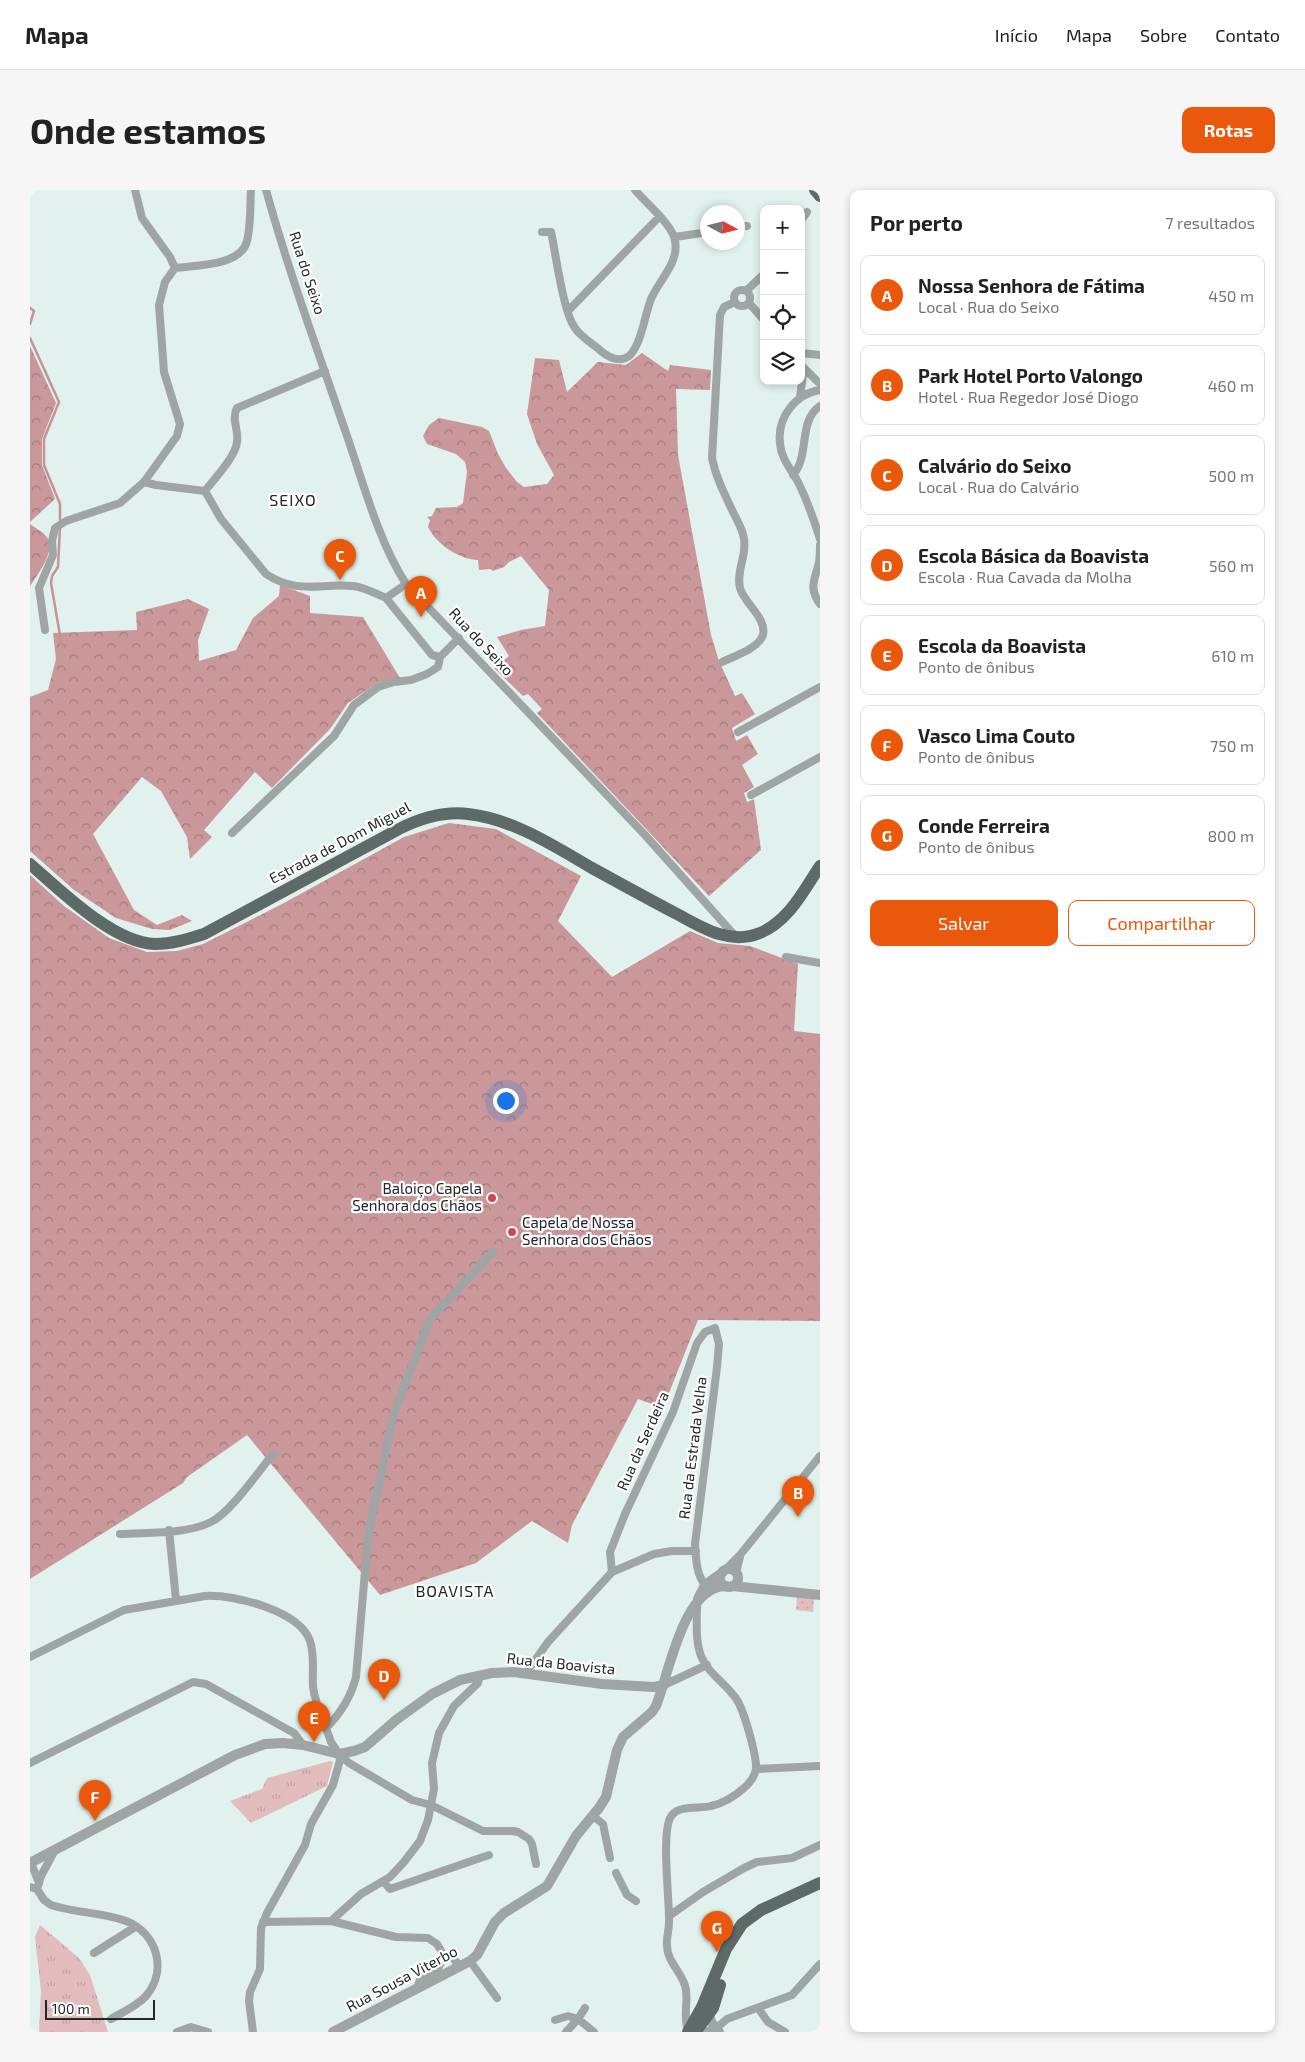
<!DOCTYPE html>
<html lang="pt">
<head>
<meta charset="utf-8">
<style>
  body { margin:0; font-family:"Exo 2",sans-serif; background:#f6f6f6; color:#222 }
  .controls { position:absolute; right:15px; top:15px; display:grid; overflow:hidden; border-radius:10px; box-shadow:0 2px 8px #0003 }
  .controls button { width:45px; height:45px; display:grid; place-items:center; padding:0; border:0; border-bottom:1px solid #e0e0e0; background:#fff; color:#222; font:25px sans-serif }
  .compass { position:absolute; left:670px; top:15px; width:45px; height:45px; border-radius:50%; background:#fff; box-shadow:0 2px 8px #0003; rotate:97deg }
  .scale { position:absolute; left:15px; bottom:12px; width:110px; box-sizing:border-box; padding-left:5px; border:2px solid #222827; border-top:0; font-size:14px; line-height:18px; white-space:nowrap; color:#222827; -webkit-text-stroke:4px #fff; paint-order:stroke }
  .you { position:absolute; left:475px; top:910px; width:18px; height:18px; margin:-12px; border:4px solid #fff; border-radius:50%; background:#1a73e8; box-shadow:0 0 0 8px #1a73e833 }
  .badge { display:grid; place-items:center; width:32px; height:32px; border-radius:50%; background:#ea580c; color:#fff; font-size:16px; font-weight:700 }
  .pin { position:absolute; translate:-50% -41px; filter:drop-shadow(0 1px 2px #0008) }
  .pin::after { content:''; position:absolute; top:26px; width:18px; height:15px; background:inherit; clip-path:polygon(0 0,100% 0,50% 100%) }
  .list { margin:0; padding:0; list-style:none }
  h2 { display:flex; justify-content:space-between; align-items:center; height:65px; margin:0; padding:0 20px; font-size:21px }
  h2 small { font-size:16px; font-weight:400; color:#767676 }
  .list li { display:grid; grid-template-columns:32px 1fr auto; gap:15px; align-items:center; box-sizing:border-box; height:80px; margin:0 10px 10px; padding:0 10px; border:1px solid #e0e0e0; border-radius:10px }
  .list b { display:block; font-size:19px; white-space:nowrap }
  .list p { margin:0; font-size:16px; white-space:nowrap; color:#767676 }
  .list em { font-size:16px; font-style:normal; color:#767676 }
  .actions { display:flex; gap:10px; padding:15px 20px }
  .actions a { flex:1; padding:11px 0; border:1px solid #ea580c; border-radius:10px; text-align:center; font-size:18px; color:#ea580c }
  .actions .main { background:#ea580c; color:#fff }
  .icon { flex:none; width:28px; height:28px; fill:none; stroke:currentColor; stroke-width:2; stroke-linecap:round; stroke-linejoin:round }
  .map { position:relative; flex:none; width:790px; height:1842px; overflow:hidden; border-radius:10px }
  header { display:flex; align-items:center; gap:30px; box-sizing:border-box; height:70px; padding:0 25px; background:#fff; border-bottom:1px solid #e0e0e0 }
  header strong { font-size:24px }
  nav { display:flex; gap:28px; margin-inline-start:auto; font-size:18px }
  .intro { display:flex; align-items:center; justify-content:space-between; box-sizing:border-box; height:120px; padding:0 30px }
  h1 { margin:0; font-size:35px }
  .button { padding:12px 22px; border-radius:10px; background:#ea580c; color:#fff; font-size:18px; font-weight:700 }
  main { display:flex; gap:30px; padding:0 30px }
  aside { flex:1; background:#fff; border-radius:10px; box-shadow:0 2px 8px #0003 }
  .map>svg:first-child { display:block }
  .grass { fill:url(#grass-tufts) }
  .forest { fill:url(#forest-crowns) }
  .garden { fill:url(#garden-dots) }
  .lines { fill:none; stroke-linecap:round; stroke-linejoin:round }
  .stream { stroke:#c59295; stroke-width:2.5 }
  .minor { stroke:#9ea5a4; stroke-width:8 }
  .tertiary { stroke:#9ea5a4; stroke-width:10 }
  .primary { stroke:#5d6a68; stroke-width:12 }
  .poi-dot { fill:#d2425a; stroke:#fff; stroke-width:2 }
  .labels { text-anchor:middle; stroke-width:4.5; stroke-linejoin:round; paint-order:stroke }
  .street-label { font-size:15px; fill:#222827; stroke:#fff }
  .poi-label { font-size:15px; fill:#222827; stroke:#fff; text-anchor:end }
  .neighbourhood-label { font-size:16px; letter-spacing:1px; fill:#222827; stroke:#fff }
</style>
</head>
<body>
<header>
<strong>Mapa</strong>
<nav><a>Início</a><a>Mapa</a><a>Sobre</a><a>Contato</a></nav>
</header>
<div class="intro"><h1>Onde estamos</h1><a class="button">Rotas</a></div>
<main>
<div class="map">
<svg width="790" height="1842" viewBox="0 0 790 1842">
  <defs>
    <pattern id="grass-tufts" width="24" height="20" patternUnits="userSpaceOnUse" patternTransform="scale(1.25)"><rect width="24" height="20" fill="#e3bcbe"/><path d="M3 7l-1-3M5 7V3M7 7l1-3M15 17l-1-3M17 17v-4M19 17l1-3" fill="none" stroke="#c2a2a3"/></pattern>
    <pattern id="forest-crowns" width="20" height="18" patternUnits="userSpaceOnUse" patternTransform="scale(1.25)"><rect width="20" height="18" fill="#ca979a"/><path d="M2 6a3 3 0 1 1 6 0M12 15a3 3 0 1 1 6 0" fill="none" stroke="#a47b7e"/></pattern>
    <pattern id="garden-dots" width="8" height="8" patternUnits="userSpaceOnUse" patternTransform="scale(1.25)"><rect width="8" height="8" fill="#e3bcbe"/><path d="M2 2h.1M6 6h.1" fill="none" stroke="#c2a2a3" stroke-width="1.8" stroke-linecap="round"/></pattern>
  </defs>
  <rect width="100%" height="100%" fill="#e0f1ee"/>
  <path class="grass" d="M 300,1571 L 303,1572 L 297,1596 L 221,1633 L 200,1611 L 232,1599 L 237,1588 Z
    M 10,1735 L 49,1768 L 60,1785 L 78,1842 L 9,1842 L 11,1801 L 5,1747 Z"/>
  <path class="forest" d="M 0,156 L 26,213 L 12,249 L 12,275 L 25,309 L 0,332 Z
    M 612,163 L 638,181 L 640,175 L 681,180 L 680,200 L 646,199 L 648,265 L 681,445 L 689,471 L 705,506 L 712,503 L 725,524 L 702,538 L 706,551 L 717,545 L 728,564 L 712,575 L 724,597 L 714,603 L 717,612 L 724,609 L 731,660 L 679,706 L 507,523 L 512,519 L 498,504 L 493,506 L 464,478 L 479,466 L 467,447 L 491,440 L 515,436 L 519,400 L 491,366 L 479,372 L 474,377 L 463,381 L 460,379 L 449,380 L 448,370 C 429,369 407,355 398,337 L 400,330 L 397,327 L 402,326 L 406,318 L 427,317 L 433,313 L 437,282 L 435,272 L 426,264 L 397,254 L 393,246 L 399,235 L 409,228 L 452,237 L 459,241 L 468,264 L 476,278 L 487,292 L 494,297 L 517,294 L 524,285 L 507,254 L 497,224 L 505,168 L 529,170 L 537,202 L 568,172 L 596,175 Z
    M 0,334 C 5,338 12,341 16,346 C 28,359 7,385 0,396 Z
    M 250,395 L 280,406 L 280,423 L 333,427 L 370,488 L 347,493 L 318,513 L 300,539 L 242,598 L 225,582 L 174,640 L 182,647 L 160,669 L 157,647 L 131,601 L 112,587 L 63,644 L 104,720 L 127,735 L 152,725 L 162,731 L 140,740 L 122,739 L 86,728 L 44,700 L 0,661 L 0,507 L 18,500 L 26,469 L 23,443 L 107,440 L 106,422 L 158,409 L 179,419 L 168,450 L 169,471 L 206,460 L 223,428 L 249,406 Z
    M 419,633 L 466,639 L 551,686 L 528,731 L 582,787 L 660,741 L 688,753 L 720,756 L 768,774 L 764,841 L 790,844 L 790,1131 L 668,1130 L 633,1218 L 608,1209 L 542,1335 L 538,1353 L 502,1331 L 446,1373 L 350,1405 L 217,1245 L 157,1287 L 153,1293 L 0,1389 L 0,685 L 34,716 L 79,748 L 117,762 L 147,761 L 173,754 L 254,713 L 374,647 Z"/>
  <path class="garden" d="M 767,1406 L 784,1408 L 783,1422 L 766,1420 Z"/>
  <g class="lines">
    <path class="stream" d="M 0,118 L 4,121 L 0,134
      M 0,148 L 29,212 L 14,249 L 14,275 L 30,314 L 30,332
      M 30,337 L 28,377 L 22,386 L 21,393 L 32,457"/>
    <path class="minor" d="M 105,0 L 112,28 L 140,67 L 145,78
      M 236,0 C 259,83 289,164 317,246 C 334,295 348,350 376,394 L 615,645 L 706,747
      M 771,30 L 777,22
      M 708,37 L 717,36
      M 512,42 L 521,42 C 526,64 533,122 545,138 C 551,147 563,154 571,161 C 578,167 589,173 599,166 C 611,156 615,124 621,109 C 629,90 652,70 644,47 C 639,32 616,13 605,0
      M 645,47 L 678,42
      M 145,78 C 167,75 211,76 217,51 C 221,35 220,16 221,0
      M704 108a8 8 0 1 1 16 0a8 8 0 1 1-16 0Z
      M 716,101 L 734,84
      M 719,113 L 734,130
      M 538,121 L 629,27
      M 771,163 L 790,165
      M 772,176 L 790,194
      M 790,200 C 765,204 747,228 750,253 C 751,269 761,279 768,292 C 777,310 784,330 790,349
      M 770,207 L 774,178
      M 763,285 C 780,266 768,230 790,216
      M 114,292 L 126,295 L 175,301 L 191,329 L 236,384 C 268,405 289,393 323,396 C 334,397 346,404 356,408
      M 175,301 C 184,289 206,266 207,252 C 209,240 201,229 207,218 L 295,181
      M 790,355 C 790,361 790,366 789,372 C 785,390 778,397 790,414
      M 376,394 L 356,408 L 402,465 L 410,467 L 429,448
      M 15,440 L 9,398 L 23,365 L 22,351 L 25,338 L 36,331 L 90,313 L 114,292 L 147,246 L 150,234 L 134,182 L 129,115 L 135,92 L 145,78
      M 692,472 C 704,466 728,459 733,445 C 737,428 714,413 710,398 C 706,381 717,365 714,349 C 713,340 708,332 704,324 C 695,305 686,288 682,268 L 690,125 L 694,117 L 705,112
      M 708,542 L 790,497
      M 721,605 L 790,567
      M 202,643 L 304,546 L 324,515 L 348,497 L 364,492 L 381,490 L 397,484 L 408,477 L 410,467
      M 756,767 L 790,773
      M 139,1340 L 146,1410
      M 90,1344 C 118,1342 154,1345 181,1332 C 201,1322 228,1282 243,1264
      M 695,1380 L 710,1365 L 790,1266
      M 582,1382 L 580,1362 L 595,1324 L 643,1222 L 667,1153 L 675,1142 L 685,1138 L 689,1154 L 687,1177 L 665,1354 C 666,1368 666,1384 675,1395
      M 706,1382 L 710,1367
      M 0,1467 L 94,1420 L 175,1406 C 204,1404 270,1421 280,1451 C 285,1466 282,1482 283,1497 C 285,1512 291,1525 296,1538
      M 496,1483 L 518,1452 L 582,1382 L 624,1364 L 642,1361 L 666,1361
      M 634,1495 L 677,1475
      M 309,1564 L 319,1573 L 382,1610 L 401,1615 L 453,1641 L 483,1641 L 488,1642 L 499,1649 L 502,1654 L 506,1674
      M 0,1573 L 163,1492 L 176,1494 L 264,1543 L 273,1555
      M 726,1579 L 790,1576
      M 563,1626 L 573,1634 L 580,1668
      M 1,1673 L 9,1693
      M 586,1683 L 597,1705 L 606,1711
      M 354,1692 L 360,1699 L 459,1665
      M 0,1697 L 7,1699 L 14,1710 L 21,1715 C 45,1723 71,1722 96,1731 C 127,1743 138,1780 116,1806 C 107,1816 93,1822 81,1829
      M 7,1699 L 11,1686 L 25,1660
      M 639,1726 L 673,1702 L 714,1678 L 727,1672 L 762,1668 L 790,1655
      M 301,1731 L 331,1704 L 360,1687 L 374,1672 L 390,1651 L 398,1630 L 404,1599 L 402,1573 L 409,1543 L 424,1516 L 448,1493 L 450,1485
      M 233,1732 L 301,1731 L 366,1747 L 398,1748 L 407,1754 L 413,1764 L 424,1769 L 427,1773 L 426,1777
      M 64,1763 L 105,1737
      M 440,1771 L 467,1808
      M 387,1798 L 390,1790 C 405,1782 410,1782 413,1764
      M 728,1818 L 738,1832 L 755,1842
      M 525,1830 L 538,1826 L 548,1829 L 555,1818
      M 690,1835 L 697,1829 L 762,1805 L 790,1774
      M 658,1841 C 653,1827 658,1815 656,1800 C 654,1784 637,1772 637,1756 C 636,1748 639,1741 639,1733 C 640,1712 630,1638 642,1625 C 650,1615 670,1619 681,1616 C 694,1613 705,1606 714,1598 C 719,1594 725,1586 726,1579 C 727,1566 714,1521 707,1510 C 697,1494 678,1484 671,1466 C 665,1450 667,1430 667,1413
      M 147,1842 L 161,1837 L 178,1842
      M 223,1842 L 219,1811 L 220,1802 L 230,1779 L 231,1738 L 237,1723 L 275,1655 L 281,1634 L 303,1595 L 310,1570 L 309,1564 L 301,1552 L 296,1538 C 311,1523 321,1507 326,1487 L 338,1346 L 363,1226 L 400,1129 L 463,1062
      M 536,1842 L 548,1829 L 564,1842"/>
    <path class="tertiary" d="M690 1388a9 9 0 1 1 18 0a9 9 0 1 1-18 0Z
      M 702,1396 L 790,1405
      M 668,1409 L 675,1395 L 693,1382
      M 0,1673 L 205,1565 L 235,1554 L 253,1553 L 273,1555 L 309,1564 L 324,1561 L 335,1557 L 366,1530 L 402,1504 L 430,1490 L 462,1483 L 484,1482 L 572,1494 L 624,1497 L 634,1495
      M 678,1819 L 681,1832 L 689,1842
      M 303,1842 L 440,1771 L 447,1765 L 465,1732 L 474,1723 L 517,1696 L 546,1646 L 569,1618 L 576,1607 L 587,1560 L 593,1547 L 622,1522 L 626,1516 C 639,1484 653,1396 696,1396
      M 666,1842 L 679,1842"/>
    <path class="primary" d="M 785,0 L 790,6
      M 0,674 C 30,700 83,753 125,754 C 142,754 158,749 174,744 L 369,639 C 391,628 413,621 438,624 C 483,629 524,656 562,678 C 591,694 620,710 649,725 C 674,739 701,755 730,743 C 759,731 774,700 790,676
      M 666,1841 L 683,1818 L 690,1795
      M 658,1842 L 672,1817 L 696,1759 L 712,1734 L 731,1720 L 790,1693"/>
  </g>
  <g class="poi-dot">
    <circle cx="462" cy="1008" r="5"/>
    <circle cx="482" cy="1042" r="5"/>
  </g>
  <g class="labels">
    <g class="street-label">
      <text transform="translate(277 83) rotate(72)" y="5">Rua do Seixo</text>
      <text transform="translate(451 452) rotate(47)" y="5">Rua do Seixo</text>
      <text transform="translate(310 653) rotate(-28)" y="5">Estrada de Dom Miguel</text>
      <text transform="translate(613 1251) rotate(-66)" y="5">Rua da Serdeira</text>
      <text transform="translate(663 1258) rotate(-83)" y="5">Rua da Estrada Velha</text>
      <text transform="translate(531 1474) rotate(6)" y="5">Rua da Boavista</text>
      <text transform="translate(372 1789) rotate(-28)" y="5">Rua Sousa Viterbo</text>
    </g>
    <g class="poi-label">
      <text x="452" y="1004">Baloiço Capela<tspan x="452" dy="17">Senhora dos Chãos</tspan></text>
      <text x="492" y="1038" text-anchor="start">Capela de Nossa<tspan x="492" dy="17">Senhora dos Chãos</tspan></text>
    </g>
    <g class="neighbourhood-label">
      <text x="263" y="316">SEIXO</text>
      <text x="425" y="1407">BOAVISTA</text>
    </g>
  </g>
</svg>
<div class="controls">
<button>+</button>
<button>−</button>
<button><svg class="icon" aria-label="locate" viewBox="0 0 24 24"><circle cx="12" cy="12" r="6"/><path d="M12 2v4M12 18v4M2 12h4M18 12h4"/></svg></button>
<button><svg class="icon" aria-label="layers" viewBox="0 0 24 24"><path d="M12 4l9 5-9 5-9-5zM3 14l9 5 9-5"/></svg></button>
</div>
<svg class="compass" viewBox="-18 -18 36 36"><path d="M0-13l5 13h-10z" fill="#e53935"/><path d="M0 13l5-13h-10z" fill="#767676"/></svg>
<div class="scale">100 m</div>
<div class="you"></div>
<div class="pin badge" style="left:391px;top:427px">A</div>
<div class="pin badge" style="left:768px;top:1327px">B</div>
<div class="pin badge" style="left:310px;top:390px">C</div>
<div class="pin badge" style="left:354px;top:1510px">D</div>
<div class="pin badge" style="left:284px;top:1552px">E</div>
<div class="pin badge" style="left:65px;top:1631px">F</div>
<div class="pin badge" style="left:687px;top:1762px">G</div>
</div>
<aside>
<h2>Por perto<small>7 resultados</small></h2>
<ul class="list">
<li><span class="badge">A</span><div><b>Nossa Senhora de Fátima</b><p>Local · Rua do Seixo</p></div><em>450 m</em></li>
<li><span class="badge">B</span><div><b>Park Hotel Porto Valongo</b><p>Hotel · Rua Regedor José Diogo</p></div><em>460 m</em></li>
<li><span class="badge">C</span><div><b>Calvário do Seixo</b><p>Local · Rua do Calvário</p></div><em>500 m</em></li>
<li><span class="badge">D</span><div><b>Escola Básica da Boavista</b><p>Escola · Rua Cavada da Molha</p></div><em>560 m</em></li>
<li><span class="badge">E</span><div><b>Escola da Boavista</b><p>Ponto de ônibus</p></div><em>610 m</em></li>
<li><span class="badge">F</span><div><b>Vasco Lima Couto</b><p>Ponto de ônibus</p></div><em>750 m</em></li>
<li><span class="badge">G</span><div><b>Conde Ferreira</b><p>Ponto de ônibus</p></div><em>800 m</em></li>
</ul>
<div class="actions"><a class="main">Salvar</a><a>Compartilhar</a></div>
</aside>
</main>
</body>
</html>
